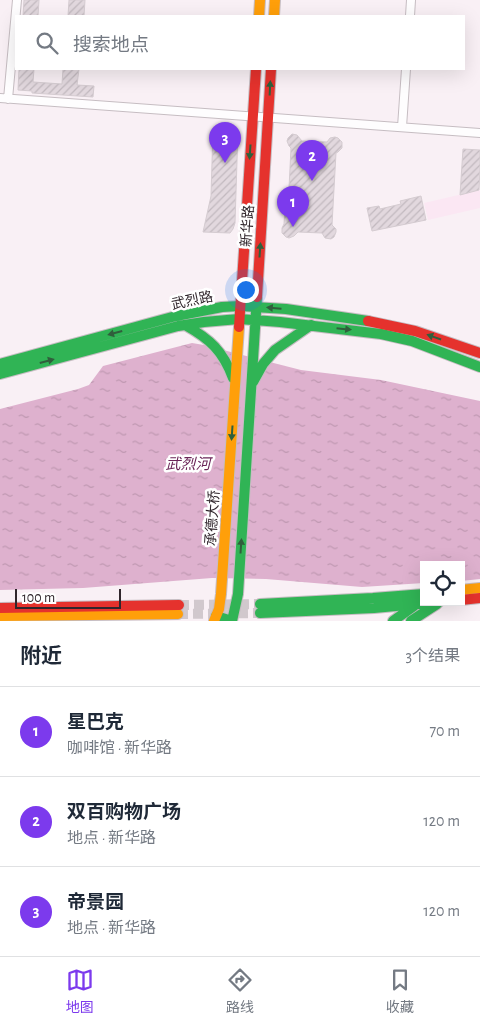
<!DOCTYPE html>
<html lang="zh">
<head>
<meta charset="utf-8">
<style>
  body { margin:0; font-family:"Alegreya Sans","Noto Sans SC",sans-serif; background:#f2f2f3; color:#1f2937 }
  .controls { position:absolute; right:15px; bottom:15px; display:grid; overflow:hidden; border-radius:0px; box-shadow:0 5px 20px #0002 }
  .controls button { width:45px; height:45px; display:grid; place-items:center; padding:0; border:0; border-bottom:1px solid #e0e1e3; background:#fff; color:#1f2937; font:25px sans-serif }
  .scale { position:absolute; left:15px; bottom:12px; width:106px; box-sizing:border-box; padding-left:5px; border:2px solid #30262c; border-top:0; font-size:14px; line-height:18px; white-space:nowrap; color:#30262c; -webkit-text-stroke:4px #fff; paint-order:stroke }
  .you { position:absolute; left:245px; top:289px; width:18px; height:18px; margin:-12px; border:4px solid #fff; border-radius:50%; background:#1a73e8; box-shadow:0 0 0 8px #1a73e833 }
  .badge { display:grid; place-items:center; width:32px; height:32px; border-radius:50%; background:#7c3aed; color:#fff; font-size:16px; font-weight:700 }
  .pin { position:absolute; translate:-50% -41px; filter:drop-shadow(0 1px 2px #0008) }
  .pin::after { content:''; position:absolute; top:26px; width:18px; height:15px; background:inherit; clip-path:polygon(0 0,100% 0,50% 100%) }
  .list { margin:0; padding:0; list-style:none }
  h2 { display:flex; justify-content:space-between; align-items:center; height:65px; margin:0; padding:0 20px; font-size:21px }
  h2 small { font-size:16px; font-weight:400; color:#747a83 }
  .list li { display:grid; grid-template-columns:32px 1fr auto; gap:15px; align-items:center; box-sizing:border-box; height:90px; padding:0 20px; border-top:1px solid #e0e1e3 }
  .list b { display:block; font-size:19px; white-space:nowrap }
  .list p { margin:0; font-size:16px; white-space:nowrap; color:#747a83 }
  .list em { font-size:16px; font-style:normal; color:#747a83 }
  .icon { flex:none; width:28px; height:28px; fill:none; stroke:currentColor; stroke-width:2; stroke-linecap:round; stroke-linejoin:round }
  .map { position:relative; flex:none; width:480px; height:621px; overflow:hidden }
  .search { position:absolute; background:#fff; box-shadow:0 5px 20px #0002; left:15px; right:15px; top:15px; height:55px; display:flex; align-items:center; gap:12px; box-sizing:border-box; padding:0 18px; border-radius:0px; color:#747a83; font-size:19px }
  .sheet { height:335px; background:#fff }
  nav { display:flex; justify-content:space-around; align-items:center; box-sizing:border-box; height:70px; border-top:1px solid #e0e1e3; background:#fff; font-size:14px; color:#747a83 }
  nav a { display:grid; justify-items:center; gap:2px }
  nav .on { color:#7c3aed }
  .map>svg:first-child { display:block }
  .built { fill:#fbe7f3 }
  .water { fill:url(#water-ripples) }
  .building { fill:url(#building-hatch); stroke:#d5ccd1 }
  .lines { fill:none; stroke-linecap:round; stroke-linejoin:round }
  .secondary-tunnel { stroke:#d1c8cd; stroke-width:10; stroke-dasharray:10 5; stroke-linecap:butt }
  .street-casing { stroke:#c6bdc2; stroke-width:10 }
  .fast-casing { stroke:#c6bdc2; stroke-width:12 }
  .slow-casing { stroke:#c6bdc2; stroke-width:12 }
  .jam-casing { stroke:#c6bdc2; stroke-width:12 }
  .street { stroke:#fefdfe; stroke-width:8 }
  .fast { stroke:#30b455; stroke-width:10 }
  .slow { stroke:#ff9f0a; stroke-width:10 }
  .jam { stroke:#e5322d; stroke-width:10 }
  .oneway { fill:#305f3c }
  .labels { text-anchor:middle; stroke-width:5; stroke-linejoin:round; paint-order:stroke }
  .street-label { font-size:14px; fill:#30262c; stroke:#fff }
  .water-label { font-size:15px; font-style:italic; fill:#6a2457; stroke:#fff }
</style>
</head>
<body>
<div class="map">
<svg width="480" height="621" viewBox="0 0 480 621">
  <defs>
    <pattern id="water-ripples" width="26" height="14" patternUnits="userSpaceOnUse" patternTransform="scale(1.25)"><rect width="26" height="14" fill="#deb1ce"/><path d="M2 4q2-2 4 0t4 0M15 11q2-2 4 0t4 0" fill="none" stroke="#bf98b1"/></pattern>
    <pattern id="building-hatch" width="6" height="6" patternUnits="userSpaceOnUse" patternTransform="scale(1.25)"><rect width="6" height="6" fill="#e2d8de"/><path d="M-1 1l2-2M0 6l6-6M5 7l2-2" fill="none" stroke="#c2b9bf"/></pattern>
  </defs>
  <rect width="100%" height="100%" fill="#f9f0f5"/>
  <path class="built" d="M 480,190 L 480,208 L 428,220 L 424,203 Z"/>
  <path class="water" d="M 192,343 L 204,345 L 301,370 L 381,380 L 480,401 L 480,579 L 461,581 L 461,565 L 424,565 L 424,583 L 362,587 L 266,579 L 212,578 L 83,588 L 0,590 L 0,409 L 78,389 L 89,385 L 103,366 Z"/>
  <path class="building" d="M 24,0 L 39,0 L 38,16 L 23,16 Z
    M 69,0 L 85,0 L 84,16 L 68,16 Z
    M 19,69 L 34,69 L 33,82 L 62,84 L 63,69 L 79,69 L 77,85 L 94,86 L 93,97 L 32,93 L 32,91 L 18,90 Z
    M 213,129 L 238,130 L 235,223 L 233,229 L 230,233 L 203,232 L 211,196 Z
    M 292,134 L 297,135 L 302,141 L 327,142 L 330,138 L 335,137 L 338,138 L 342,142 L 342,148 L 338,152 L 336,153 L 332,225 L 336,229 L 336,232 L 334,237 L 331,239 L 325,238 L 322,233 L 298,232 L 294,236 L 289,238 L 286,237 L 282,233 L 282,228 L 284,224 L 285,208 L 288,208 L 291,148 L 289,146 L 287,141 L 288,138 Z
    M 463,149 L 480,150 L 480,169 L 479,190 L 460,195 Z
    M 421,196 L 426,220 L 372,231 L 367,208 L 379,206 L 380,209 L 401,204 L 400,201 Z"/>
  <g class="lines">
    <path class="secondary-tunnel" d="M 179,605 L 260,604
      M 178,614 L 260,613"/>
    <defs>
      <path id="street" d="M 410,16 L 411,0
        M 0,98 L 480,133
        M 8,99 L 17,0
        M 402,127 L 406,69"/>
      <path id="fast" d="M 185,325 C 210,339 223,351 233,378
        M 0,364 L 176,316 L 222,307 L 240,306 L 286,309 L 368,321
        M 0,374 L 178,326 L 204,322 L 239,319 L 280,322 L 381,334 L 412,341 L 480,367
        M 253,382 L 263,364 L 275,350 L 311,325
        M 260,604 L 373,598 L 424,594
        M 260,613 L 374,608 L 439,602
        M 216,616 L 232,621 L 238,594 L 257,297
        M 393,621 L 414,606
        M 411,621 L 437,604"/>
      <path id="slow" d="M 259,16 L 260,0
        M 274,16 L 275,0
        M 461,590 L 480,588
        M 0,616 L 178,614
        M 214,621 L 219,609 L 221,594 L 239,327"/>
      <path id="jam" d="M 257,297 L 271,69
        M 368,321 L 415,331 L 480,353
        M 239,327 L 256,69
        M 461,600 L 480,598
        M 0,608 L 179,605"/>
    </defs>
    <use href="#street" class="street-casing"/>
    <use href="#fast" class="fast-casing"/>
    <use href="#slow" class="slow-casing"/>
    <use href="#jam" class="jam-casing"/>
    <use href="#street" class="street"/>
    <use href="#fast" class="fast"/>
    <use href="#slow" class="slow"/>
    <use href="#jam" class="jam"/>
  </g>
  <defs><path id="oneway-solid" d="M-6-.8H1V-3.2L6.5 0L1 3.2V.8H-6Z" transform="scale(1.25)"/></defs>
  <g class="oneway">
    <use href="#oneway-solid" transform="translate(270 88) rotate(-87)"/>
    <use href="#oneway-solid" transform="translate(250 152) rotate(94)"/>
    <use href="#oneway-solid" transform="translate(260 250) rotate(-86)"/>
    <use href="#oneway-solid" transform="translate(274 308) rotate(-175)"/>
    <use href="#oneway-solid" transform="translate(344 329) rotate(6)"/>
    <use href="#oneway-solid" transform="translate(115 333) rotate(165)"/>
    <use href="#oneway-solid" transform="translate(434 337) rotate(-161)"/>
    <use href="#oneway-solid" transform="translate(47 361) rotate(-15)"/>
    <use href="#oneway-solid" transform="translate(232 433) rotate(94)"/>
    <use href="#oneway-solid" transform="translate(241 546) rotate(-86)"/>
  </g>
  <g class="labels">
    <g class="street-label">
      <text transform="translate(247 226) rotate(-86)" y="5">新华路</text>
      <text transform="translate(192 300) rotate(-12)" y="5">武烈路</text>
      <text transform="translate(212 518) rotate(-86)" y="5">承德大桥</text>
    </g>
    <g class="water-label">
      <text x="188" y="469">武烈河</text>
    </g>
  </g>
</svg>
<div class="controls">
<button><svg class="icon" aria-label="locate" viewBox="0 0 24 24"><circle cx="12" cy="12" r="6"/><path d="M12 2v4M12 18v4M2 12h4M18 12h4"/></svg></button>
</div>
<div class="scale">100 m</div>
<div class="you"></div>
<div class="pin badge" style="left:293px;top:227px">1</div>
<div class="pin badge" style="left:312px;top:181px">2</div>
<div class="pin badge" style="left:225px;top:163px">3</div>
<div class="search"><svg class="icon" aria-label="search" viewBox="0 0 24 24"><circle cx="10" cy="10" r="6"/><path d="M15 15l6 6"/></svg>搜索地点</div>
</div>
<section class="sheet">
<h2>附近<small>3个结果</small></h2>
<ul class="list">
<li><span class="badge">1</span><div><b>星巴克</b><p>咖啡馆 · 新华路</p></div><em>70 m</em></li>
<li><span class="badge">2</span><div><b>双百购物广场</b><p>地点 · 新华路</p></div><em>120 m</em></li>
<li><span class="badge">3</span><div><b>帝景园</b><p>地点 · 新华路</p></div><em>120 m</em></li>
</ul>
</section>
<nav>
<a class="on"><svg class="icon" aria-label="map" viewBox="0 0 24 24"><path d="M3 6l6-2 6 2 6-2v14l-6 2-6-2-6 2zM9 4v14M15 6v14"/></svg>地图</a>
<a><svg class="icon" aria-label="directions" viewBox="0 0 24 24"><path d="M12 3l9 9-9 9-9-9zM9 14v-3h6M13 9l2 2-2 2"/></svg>路线</a>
<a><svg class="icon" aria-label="saved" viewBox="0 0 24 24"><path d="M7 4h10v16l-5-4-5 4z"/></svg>收藏</a>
</nav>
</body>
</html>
